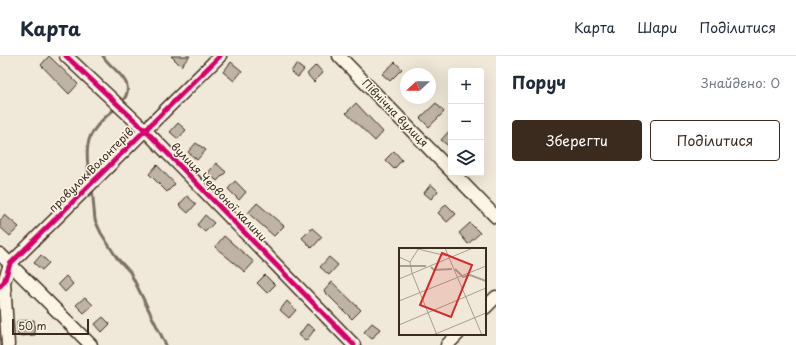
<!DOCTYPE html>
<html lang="uk">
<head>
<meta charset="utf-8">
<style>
  body { margin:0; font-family:"Playpen Sans",sans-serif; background:#f2f2f3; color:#1f2937 }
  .controls { position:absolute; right:12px; top:12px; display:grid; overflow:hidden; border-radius:4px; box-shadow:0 4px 16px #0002 }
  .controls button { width:36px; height:36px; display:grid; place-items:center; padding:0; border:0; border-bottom:1px solid #e0e1e3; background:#fff; color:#1f2937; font:20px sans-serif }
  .compass { position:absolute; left:400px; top:12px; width:36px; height:36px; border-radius:50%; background:#fff; box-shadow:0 4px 16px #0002; rotate:248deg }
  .scale { position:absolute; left:12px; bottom:10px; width:77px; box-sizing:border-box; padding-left:4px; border:2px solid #3b2a1e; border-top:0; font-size:11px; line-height:14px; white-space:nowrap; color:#3b2a1e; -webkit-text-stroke:3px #fcf5e5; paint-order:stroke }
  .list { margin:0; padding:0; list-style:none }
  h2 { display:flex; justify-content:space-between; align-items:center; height:52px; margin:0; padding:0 16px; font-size:17px }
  h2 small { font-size:13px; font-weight:400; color:#747a83 }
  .actions { display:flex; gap:8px; padding:12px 16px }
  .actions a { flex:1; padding:9px 0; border:1px solid #3b2a1e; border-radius:4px; text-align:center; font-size:14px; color:#3b2a1e }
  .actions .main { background:#3b2a1e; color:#fff }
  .icon { flex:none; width:22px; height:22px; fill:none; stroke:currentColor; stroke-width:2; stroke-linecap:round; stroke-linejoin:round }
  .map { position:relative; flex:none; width:496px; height:289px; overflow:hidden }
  header { display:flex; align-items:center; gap:24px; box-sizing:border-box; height:56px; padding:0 20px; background:#fff; border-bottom:1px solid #e0e1e3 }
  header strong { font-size:19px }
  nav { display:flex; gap:22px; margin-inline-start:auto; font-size:14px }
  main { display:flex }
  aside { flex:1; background:#fff }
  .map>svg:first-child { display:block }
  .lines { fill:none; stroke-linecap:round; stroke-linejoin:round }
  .stream { stroke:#7e7163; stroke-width:3 }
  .building { fill:#beb3a4; stroke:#3b2a1e }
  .minor-casing { stroke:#3b2a1e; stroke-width:15 }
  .minor { stroke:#fcf5e5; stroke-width:12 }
  .cycleway-casing { stroke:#fcf5e5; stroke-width:8 }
  .cycleway { stroke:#d6006c; stroke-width:5 }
  .labels { text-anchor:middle; stroke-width:3; stroke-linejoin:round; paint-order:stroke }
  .street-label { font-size:11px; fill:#3b2a1e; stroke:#fcf5e5 }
  .inset-river { fill:none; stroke:#aaa091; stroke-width:2 }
  .inset-road { fill:none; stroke:#a89d8e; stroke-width:1 }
  .view { fill:#d62828; fill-opacity:0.15; stroke:#d62828; stroke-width:2 }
  .inset-edge { fill:none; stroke:#3b2a1e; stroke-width:2 }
</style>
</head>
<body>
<header>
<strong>Карта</strong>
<nav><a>Карта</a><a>Шари</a><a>Поділитися</a></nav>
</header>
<main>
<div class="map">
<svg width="496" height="289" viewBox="0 0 496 289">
  <rect width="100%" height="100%" fill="#f0e9d9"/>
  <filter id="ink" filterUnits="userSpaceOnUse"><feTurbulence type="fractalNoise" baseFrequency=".025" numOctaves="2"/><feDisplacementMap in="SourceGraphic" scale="8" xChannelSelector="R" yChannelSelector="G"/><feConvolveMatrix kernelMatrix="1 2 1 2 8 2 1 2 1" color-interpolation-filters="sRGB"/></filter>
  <g filter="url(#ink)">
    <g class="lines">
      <path class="stream" d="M 103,0 C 112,15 140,26 121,47
        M 90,123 C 83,87 87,75 116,52
        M 92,132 L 95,164 L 101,177 L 117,202 L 130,216 L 166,289"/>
    </g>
    <path class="building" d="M 49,0 L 78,28 L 69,38 L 41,9 Z
      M 171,0 L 190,0 L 181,10 Z
      M 231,6 L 242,15 L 234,25 L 223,16 Z
      M 395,6 L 402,13 L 390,25 L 382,18 Z
      M 296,8 L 304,14 L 298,21 L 291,16 Z
      M 316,9 L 323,17 L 314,26 L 307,18 Z
      M 356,47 L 383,76 L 375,85 L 346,57 Z
      M 436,47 L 444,56 L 429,71 L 420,62 Z
      M 178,67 L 186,74 L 178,83 L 170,76 Z
      M 451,73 L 451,92 L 441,84 Z
      M 196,87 L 206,94 L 197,104 L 188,96 Z
      M 394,95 L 402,104 L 394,113 L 385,104 Z
      M 216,107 L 226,116 L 217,125 L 208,117 Z
      M 157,109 L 175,128 L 167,136 L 149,118 Z
      M 235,125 L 246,136 L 239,144 L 228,133 Z
      M 431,128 L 438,135 L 431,143 L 424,137 Z
      M 187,140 L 196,148 L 188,157 L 179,149 Z
      M 257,147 L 284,170 L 274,180 L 248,157 Z
      M 446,148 L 456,158 L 447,166 L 438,157 Z
      M 5,159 L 19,171 L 10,180 L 0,171 L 0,165 Z
      M 205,159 L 214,167 L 205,176 L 197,169 Z
      M 470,167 L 480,177 L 468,188 L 459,177 Z
      M 312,172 L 322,181 L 312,192 L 302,182 Z
      M 224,180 L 254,206 L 245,216 L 215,191 Z
      M 41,199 L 49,207 L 42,214 L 34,207 Z
      M 329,201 L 338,209 L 329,219 L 320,211 Z
      M 265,219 L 275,229 L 267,237 L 257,227 Z
      M 66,220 L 73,228 L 65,236 L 58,228 Z
      M 332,226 L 361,254 L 352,263 L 324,235 Z
      M 85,241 L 93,249 L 84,257 L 76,249 Z
      M 287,245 L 296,254 L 289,262 L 280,254 Z
      M 103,261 L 110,268 L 102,276 L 95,268 Z
      M 34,264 L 35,279 L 18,280 L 17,265 Z
      M 372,267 L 380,273 L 372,283 L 364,276 Z
      M 307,268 L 315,273 L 306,285 L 299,279 Z"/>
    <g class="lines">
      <defs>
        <path id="minor" d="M 66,0 L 146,75 L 354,289
          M 339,0 L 451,115
          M 453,117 L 496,161
          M 0,198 L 91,289
          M 4,226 L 8,289
          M 0,230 L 4,226 L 10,208 L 220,0
          M 485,252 L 496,241
          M 447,289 L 458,278"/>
      </defs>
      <use href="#minor" class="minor-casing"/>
      <use href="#minor" class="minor"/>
      <defs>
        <path id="cycleway" d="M 66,0 L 146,75 L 354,289
          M 0,230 L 4,226 L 10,208 L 220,0"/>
      </defs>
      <use href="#cycleway" class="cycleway-casing"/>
      <use href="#cycleway" class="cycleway"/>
    </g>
  </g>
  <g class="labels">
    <g class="street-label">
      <text transform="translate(395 57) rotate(46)" y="4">Північна вулиця</text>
      <text transform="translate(91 114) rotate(-45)" y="4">провулок Волонтерів</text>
      <text transform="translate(219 136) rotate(46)" y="4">вулиця Червоної калини</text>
    </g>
  </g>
  <g transform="translate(399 192)">
    <rect width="87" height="87" fill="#f0e9d9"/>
    <path class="inset-river" d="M 0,18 L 27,18M 32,19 L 35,22 L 53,21M 56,21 L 64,29 L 71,27 L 87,33"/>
    <path class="inset-road" d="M 15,0 L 48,8M 20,0 L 11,14 L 13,25 L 38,87M 46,0 L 83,87M 0,9 L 11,14M 0,31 L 74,0M 0,53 L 87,18M 0,77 L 87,40M 34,87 L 87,65"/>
    <path class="view" d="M 43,5 L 73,17 L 52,69 L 21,57 Z"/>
    <rect width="87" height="87" class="inset-edge"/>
  </g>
</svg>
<div class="controls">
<button>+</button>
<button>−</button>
<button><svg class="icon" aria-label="layers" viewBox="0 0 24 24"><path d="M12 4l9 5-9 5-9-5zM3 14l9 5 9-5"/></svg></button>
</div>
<svg class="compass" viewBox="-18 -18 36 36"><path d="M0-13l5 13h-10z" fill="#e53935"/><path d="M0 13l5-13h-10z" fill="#747a83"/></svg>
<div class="scale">50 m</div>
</div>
<aside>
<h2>Поруч<small>Знайдено: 0</small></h2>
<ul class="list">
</ul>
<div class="actions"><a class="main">Зберегти</a><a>Поділитися</a></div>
</aside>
</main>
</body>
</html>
